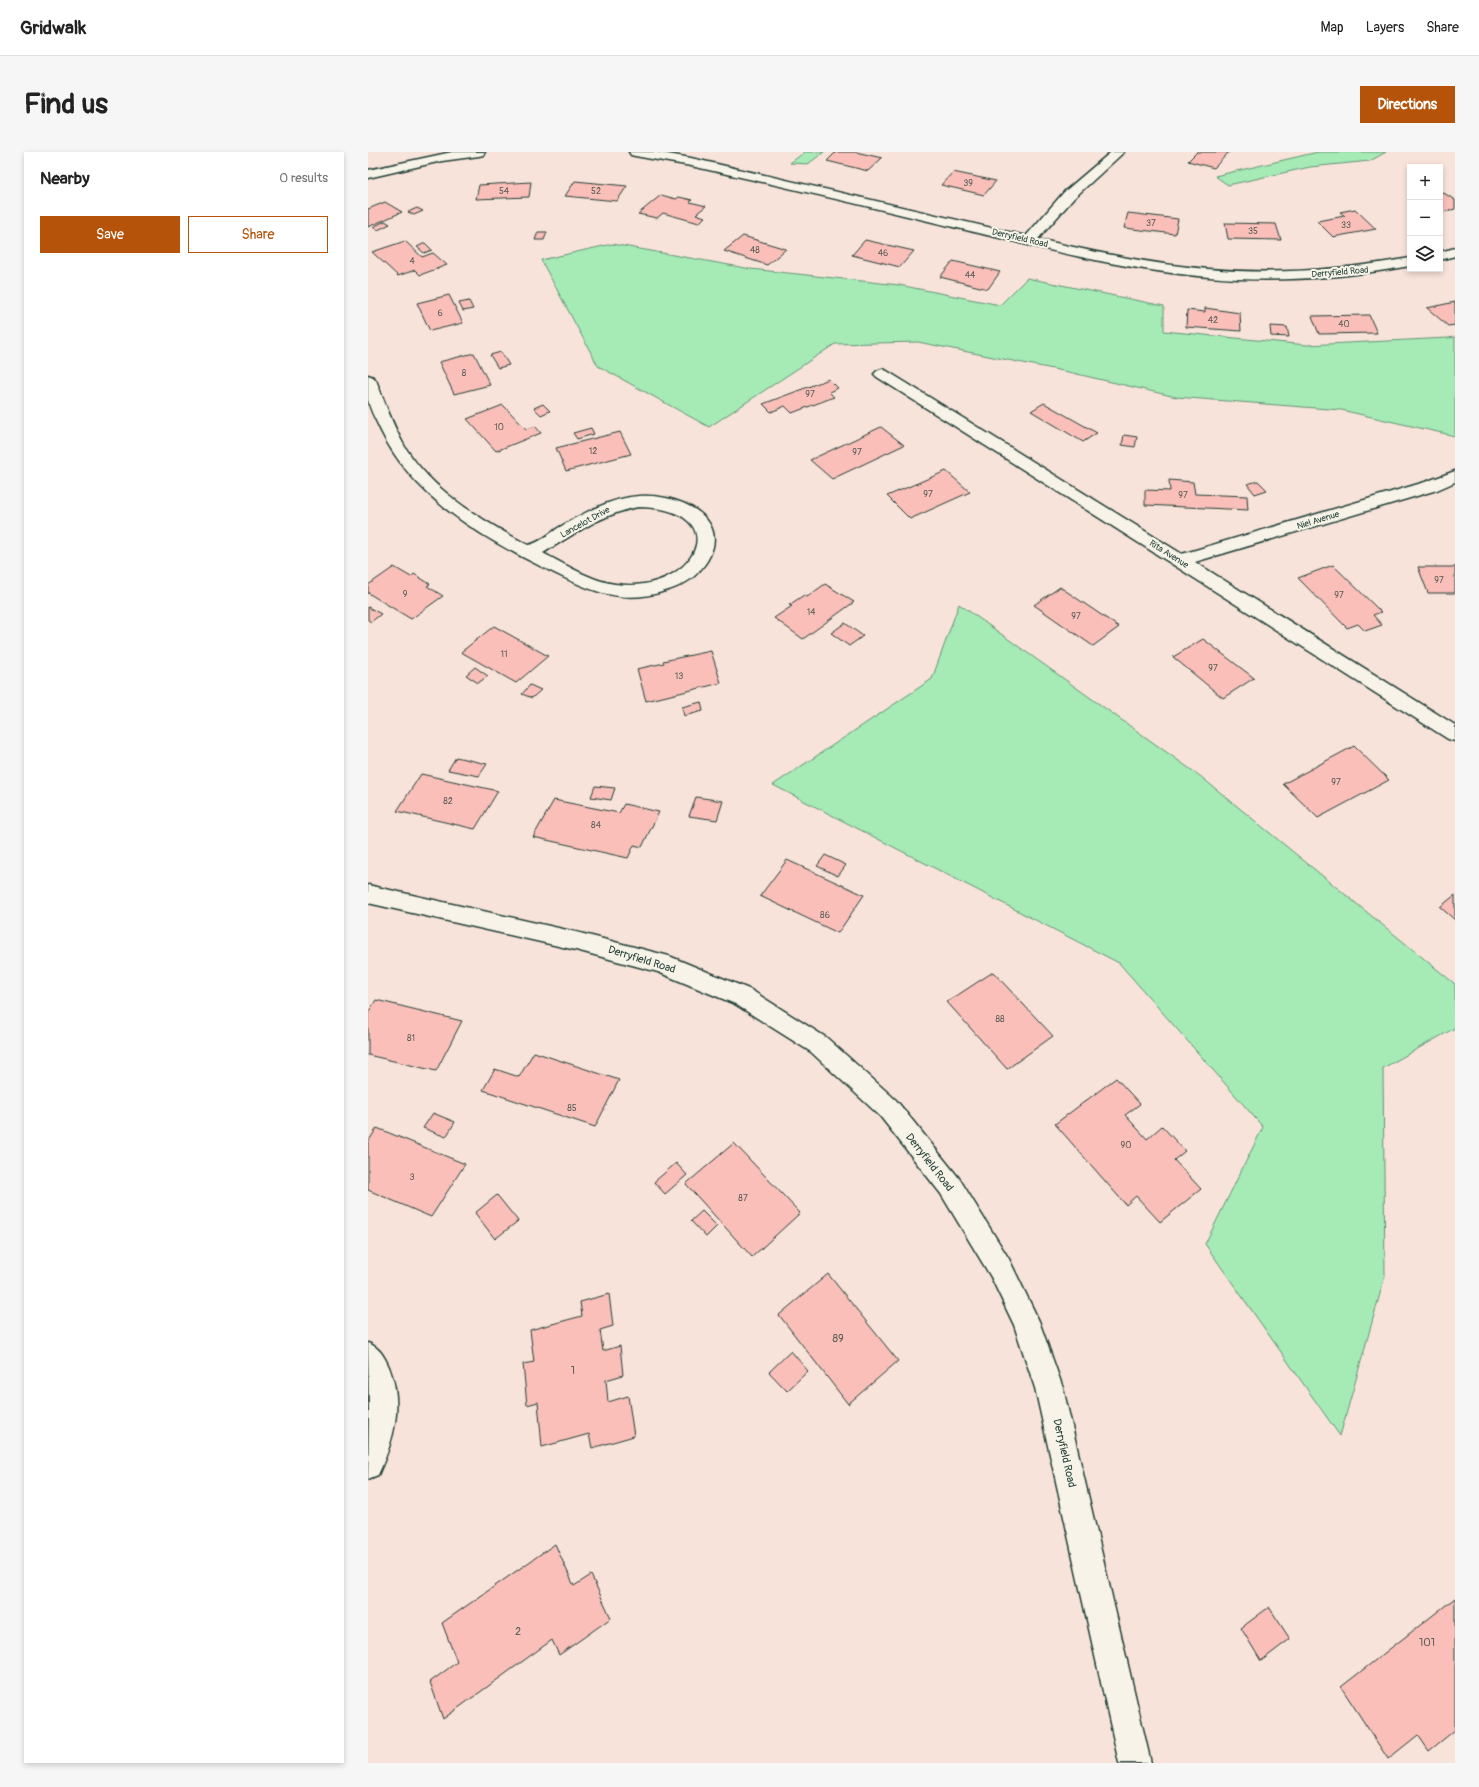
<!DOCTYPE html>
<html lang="en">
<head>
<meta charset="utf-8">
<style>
  body { margin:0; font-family:Pangolin,sans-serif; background:#f6f6f6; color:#222 }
  .controls { position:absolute; right:12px; top:12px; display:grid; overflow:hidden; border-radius:0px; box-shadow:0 2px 6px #0003 }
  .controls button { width:36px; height:36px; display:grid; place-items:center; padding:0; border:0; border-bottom:1px solid #e0e0e0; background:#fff; color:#222; font:20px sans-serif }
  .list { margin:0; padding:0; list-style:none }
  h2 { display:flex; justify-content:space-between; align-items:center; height:52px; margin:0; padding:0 16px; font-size:17px }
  h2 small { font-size:13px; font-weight:400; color:#767676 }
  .actions { display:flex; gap:8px; padding:12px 16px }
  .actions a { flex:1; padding:9px 0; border:1px solid #b45309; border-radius:0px; text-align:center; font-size:14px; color:#b45309 }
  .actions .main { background:#b45309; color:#fff }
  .icon { flex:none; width:22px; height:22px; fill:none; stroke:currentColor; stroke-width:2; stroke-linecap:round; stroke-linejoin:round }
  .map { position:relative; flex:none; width:1087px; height:1611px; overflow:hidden; border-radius:0px }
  header { display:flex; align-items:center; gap:24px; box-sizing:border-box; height:56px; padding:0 20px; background:#fff; border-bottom:1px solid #e0e0e0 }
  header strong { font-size:19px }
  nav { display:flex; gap:22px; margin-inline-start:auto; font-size:14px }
  .intro { display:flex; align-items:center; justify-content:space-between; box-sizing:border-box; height:96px; padding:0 24px }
  h1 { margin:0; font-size:28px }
  .button { padding:10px 18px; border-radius:0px; background:#b45309; color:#fff; font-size:14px; font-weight:700 }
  main { display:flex; gap:24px; padding:0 24px }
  aside { flex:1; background:#fff; border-radius:0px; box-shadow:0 2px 6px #0003 }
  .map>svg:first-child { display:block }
  .green { fill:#a6eab6; stroke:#629475 }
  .building { fill:#fbbfba; stroke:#1f3d34 }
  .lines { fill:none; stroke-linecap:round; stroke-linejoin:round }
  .minor-casing { stroke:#1f3d34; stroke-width:3 }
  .minor { fill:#f7f3e8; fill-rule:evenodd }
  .labels { text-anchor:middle; stroke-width:4; stroke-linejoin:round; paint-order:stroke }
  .number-label { font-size:9px; fill:#565e56 }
  .far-street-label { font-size:9px; fill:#1f3d34; stroke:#f7f3e8 }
  .street-label { font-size:11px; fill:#1f3d34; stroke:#f7f3e8 }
  .near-number-label { font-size:11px; fill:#565e56 }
</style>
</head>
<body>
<header>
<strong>Gridwalk</strong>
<nav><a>Map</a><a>Layers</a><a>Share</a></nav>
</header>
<div class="intro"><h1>Find us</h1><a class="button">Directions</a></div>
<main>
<aside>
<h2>Nearby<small>0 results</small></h2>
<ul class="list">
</ul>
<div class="actions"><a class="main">Save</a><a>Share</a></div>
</aside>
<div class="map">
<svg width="1087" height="1611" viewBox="0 0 1087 1611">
  <rect width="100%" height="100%" fill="#f8e3da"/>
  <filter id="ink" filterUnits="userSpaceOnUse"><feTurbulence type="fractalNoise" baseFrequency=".025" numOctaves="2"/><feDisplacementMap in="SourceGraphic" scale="8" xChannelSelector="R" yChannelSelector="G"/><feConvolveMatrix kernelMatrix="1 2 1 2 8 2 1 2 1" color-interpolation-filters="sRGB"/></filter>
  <g filter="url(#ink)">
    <path class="green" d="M 437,0 L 456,0 L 440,12 L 422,11 Z
      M 950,0 L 1018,0 L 1002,9 L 942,15 L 860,33 L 847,24 Z
      M 244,92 L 383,117 L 531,133 L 632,153 L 659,126 L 796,154 L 796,179 L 939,193 L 1080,186 L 1087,185 L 1087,284 L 973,258 L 808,245 L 700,220 L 550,190 L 467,192 L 341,275 L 230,214 L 173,108 Z
      M 591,452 L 832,624 L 1087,832 L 1087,876 L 1015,916 L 1017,1124 L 972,1284 L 837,1092 L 895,975 L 751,811 L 405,633 L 564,527 Z"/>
    <path class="building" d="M 468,0 L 488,0 L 514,6 L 500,19 L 459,9 Z
      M 829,0 L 861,0 L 846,16 L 820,9 Z
      M 585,20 L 628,29 L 616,43 L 573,33 Z
      M 207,29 L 259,34 L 249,49 L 197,44 Z
      M 163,30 L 161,45 L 108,47 L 111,33 Z
      M 1074,40 L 1087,48 L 1087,57 L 1072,61 L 1072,41 Z
      M 293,43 L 308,47 L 311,45 L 324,48 L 322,50 L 338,54 L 328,62 L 337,65 L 331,71 L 295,61 L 289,66 L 270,62 Z
      M 17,50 L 34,60 L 0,75 L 0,57 Z
      M 49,56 L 55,59 L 46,63 L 40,60 Z
      M 987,57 L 1008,77 L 965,85 L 949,69 L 977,64 L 972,60 Z
      M 760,61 L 810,67 L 807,82 L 756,76 Z
      M 17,69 L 22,72 L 10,78 L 5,75 Z
      M 857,71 L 908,72 L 913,88 L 860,87 Z
      M 170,80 L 179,80 L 176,88 L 167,88 Z
      M 375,84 L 418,97 L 399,113 L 356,99 Z
      M 497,88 L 546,99 L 532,115 L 484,103 Z
      M 37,89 L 54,105 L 65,101 L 79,113 L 52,123 L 47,118 L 30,124 L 4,100 Z
      M 57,91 L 64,98 L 56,101 L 49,95 Z
      M 585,109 L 632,120 L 620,137 L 572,125 Z
      M 81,143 L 95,171 L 62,179 L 49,151 Z
      M 101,149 L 105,157 L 95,159 L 91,151 Z
      M 1087,150 L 1087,173 L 1080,174 L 1059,156 Z
      M 837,156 L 872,161 L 873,179 L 818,175 L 819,158 L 837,160 Z
      M 1001,163 L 1009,181 L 951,182 L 944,164 Z
      M 902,174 L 919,175 L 921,185 L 903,184 Z
      M 133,200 L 141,213 L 130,216 L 122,203 Z
      M 106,201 L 122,233 L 86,242 L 71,210 Z
      M 461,227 L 470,236 L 461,240 L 466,245 L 424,261 L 417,254 L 403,260 L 395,252 Z
      M 676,251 L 729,281 L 715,290 L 663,259 Z
      M 175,252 L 182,259 L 173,263 L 166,256 Z
      M 135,253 L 158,277 L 167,274 L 173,281 L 128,299 L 99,267 Z
      M 513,275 L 536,293 L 464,327 L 442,308 Z
      M 223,276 L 226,282 L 209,287 L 205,281 Z
      M 252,280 L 263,302 L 198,319 L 188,296 Z
      M 756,283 L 769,285 L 767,295 L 754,293 Z
      M 578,319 L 602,340 L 542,367 L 519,344 Z
      M 801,328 L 825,330 L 827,342 L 879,344 L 880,358 L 777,353 L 777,338 L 802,339 Z
      M 890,329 L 899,338 L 887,342 L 879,332 Z
      M 965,413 L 1013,460 L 1005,463 L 1014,473 L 997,479 L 990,472 L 979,476 L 930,426 Z
      M 26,415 L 43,425 L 46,422 L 62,432 L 59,434 L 75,444 L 43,467 L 0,441 L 0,433 Z
      M 1050,415 L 1087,415 L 1087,441 L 1060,441 Z
      M 457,432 L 486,450 L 435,487 L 406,466 L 424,454 L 421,453 L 436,443 L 439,445 Z
      M 692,435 L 751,475 L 725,494 L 666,453 Z
      M 0,455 L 13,462 L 3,470 L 0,468 Z
      M 477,471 L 495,484 L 481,494 L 463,481 Z
      M 126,474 L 180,504 L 148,531 L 93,500 Z
      M 835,487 L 886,526 L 855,546 L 805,505 Z
      M 343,499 L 353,531 L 278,549 L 269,517 L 296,511 L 295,509 Z
      M 107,515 L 120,524 L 110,531 L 98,523 Z
      M 162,533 L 173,538 L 164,546 L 154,542 Z
      M 333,550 L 335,559 L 316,564 L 314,555 Z
      M 986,594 L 1021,628 L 950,666 L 915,632 Z
      M 88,605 L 119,612 L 111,624 L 80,618 Z
      M 53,622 L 130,639 L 107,677 L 29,659 Z
      M 227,634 L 247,636 L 243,648 L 223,645 Z
      M 328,645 L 355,649 L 349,668 L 321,664 Z
      M 186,648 L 251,661 L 256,652 L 291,660 L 274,695 L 266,693 L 260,706 L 165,685 Z
      M 457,703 L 478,713 L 470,724 L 449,714 Z
      M 419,708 L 496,743 L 470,781 L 392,744 Z
      M 1087,743 L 1087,768 L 1072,755 Z
      M 625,820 L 685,884 L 639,917 L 579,850 Z
      M 8,848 L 94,869 L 68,919 L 0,903 L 0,861 Z
      M 166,900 L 251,928 L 227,975 L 115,938 L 127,917 L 151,925 Z
      M 748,926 L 772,952 L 757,963 L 779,987 L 794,974 L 817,999 L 806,1008 L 833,1037 L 792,1070 L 768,1044 L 758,1053 L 687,972 Z
      M 65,961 L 87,970 L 78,985 L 55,976 Z
      M 9,976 L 97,1012 L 63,1065 L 0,1038 L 0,990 Z
      M 366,991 L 432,1061 L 384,1105 L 318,1032 Z
      M 308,1011 L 319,1023 L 297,1042 L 286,1030 Z
      M 129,1043 L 150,1069 L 127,1087 L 107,1061 Z
      M 334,1059 L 349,1074 L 338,1085 L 323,1069 Z
      M 460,1122 L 530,1209 L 480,1252 L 411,1163 Z
      M 241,1142 L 245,1174 L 232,1178 L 235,1199 L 252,1194 L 255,1223 L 238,1228 L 240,1250 L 260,1244 L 266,1284 L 224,1296 L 221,1282 L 174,1295 L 170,1250 L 159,1253 L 155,1212 L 166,1210 L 162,1178 L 214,1164 L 212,1150 Z
      M 423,1199 L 440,1219 L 419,1239 L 401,1220 Z
      M 187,1392 L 206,1434 L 223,1423 L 243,1466 L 191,1503 L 184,1488 L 75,1567 L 62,1530 L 89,1510 L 74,1471 Z
      M 1087,1446 L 1087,1578 L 1061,1599 L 1050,1583 L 1020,1607 L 973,1535 Z
      M 901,1455 L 922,1487 L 893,1509 L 873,1476 Z"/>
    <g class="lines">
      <defs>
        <path id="minor" d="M 84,0 L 117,0 L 115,3 L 111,4 L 74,9 L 0,26 L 0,18 Z
          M 261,0 L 288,0 L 323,6 L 658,84 L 696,40 L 743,0 L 756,0 L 706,46 L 670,87 C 726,100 782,112 840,117 C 908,123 975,118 1042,106 L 1042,114 C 975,126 908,131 841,125 C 753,118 666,94 581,74 C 495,53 409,33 323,14 L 267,4 L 263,3 Z
          M 1087,96 L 1087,104 L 1072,108 L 1072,100 Z
          M 514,217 L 519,219 L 814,402 L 1057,330 L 1087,319 L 1087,330 L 1069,338 L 827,410 L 1087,573 L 1087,589 L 1080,587 L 509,225 L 506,222 L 509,219 Z
          M 0,223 L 5,225 L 8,228 C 17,251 25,274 37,295 C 65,340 115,369 160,393 C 170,392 181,382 190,376 C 214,362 242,346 271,344 C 307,341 366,364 339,409 C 329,425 315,434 297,439 C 249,455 216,435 174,415 C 111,384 44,344 12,277 C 8,268 2,258 0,248 C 0,240 0,231 0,223 ZM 270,355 C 371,356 327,444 247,432 C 224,429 196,412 175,401 C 206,382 234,362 270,355 Z
          M 0,733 L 208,780 L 301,804 L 383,838 L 459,886 L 528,948 L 591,1026 L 641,1107 L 671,1169 L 695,1236 L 783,1611 L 751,1611 L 667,1236 L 646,1173 L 623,1125 L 573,1042 L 512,964 L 443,900 L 367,852 L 290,820 L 208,798 L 0,751 Z
          M 0,1191 C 12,1196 16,1204 21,1215 C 36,1253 26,1288 10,1323 L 0,1327 L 1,1258 Z"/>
      </defs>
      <use href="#minor" class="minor-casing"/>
      <use href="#minor" class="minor"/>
    </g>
  </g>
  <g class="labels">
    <g class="number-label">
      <text x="600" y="34">39</text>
      <text x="136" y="42">54</text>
      <text x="228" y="42">52</text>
      <text x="783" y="74">37</text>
      <text x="978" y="76">33</text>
      <text x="885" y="82">35</text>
      <text x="387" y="101">48</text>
      <text x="515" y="104">46</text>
      <text x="44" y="112">4</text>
      <text x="602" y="126">44</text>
      <text x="72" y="164">6</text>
      <text x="845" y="171">42</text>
      <text x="976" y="175">40</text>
      <text x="96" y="224">8</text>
      <text x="442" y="245">97</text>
      <text x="131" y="278">10</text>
      <text x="225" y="302">12</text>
      <text x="489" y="303">97</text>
      <text x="560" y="345">97</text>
      <text x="815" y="346">97</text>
      <text x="1071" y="431">97</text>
      <text x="37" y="445">9</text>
      <text x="971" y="446">97</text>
      <text x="443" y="463">14</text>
      <text x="708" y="467">97</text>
      <text x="136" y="505">11</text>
      <text x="845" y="519">97</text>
      <text x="311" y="527">13</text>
      <text x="968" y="633">97</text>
      <text x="80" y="652">82</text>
      <text x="228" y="676">84</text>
      <text x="457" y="766">86</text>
      <text x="632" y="870">88</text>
      <text x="43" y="889">81</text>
      <text x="204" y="959">85</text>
      <text x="758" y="996">90</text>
      <text x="44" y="1028">3</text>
      <text x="375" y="1049">87</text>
    </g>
    <g class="far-street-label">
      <text transform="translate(652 86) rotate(13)" y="3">Derryfield Road</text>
      <text transform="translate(972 120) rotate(-5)" y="3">Derryfield Road</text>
      <text transform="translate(950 368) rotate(-17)" y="3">Niel Avenue</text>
      <text transform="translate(217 370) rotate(-29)" y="3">Lancelot Drive</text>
      <text transform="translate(801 402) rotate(32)" y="3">Rita Avenue</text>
    </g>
    <g class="street-label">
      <text transform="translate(274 807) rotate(17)" y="4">Derryfield Road</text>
      <text transform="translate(562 1010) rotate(52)" y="4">Derryfield Road</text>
      <text transform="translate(697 1301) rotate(77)" y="4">Derryfield Road</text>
    </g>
    <g class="near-number-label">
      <text x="470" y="1190">89</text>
      <text x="205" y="1222">1</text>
      <text x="150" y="1483">2</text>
      <text x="1059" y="1494">101</text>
    </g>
  </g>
</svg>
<div class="controls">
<button>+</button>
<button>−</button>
<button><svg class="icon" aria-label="layers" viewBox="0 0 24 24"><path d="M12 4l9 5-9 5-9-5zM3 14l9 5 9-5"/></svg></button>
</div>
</div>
</main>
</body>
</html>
